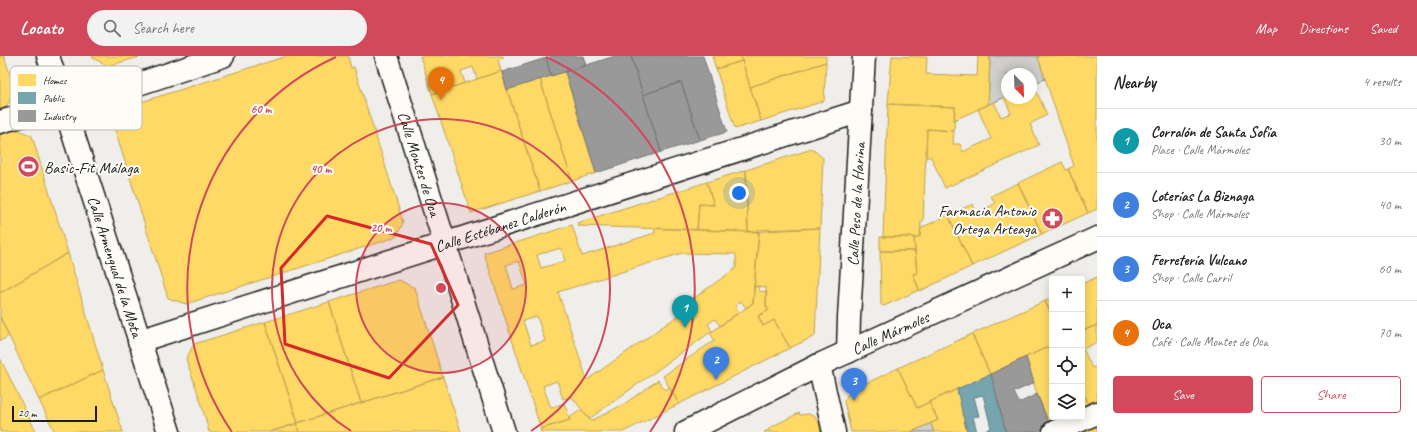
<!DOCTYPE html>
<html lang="en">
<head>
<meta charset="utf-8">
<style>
  body { margin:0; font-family:Caveat,sans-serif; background:#f2f2f2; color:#222 }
  .controls { position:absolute; right:12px; bottom:12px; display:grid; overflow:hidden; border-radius:4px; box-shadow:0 2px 10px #0003 }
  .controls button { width:36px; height:36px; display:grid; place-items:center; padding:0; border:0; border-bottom:1px solid #e0e0e0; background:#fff; color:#222; font:20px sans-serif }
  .compass { position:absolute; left:1001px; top:12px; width:36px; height:36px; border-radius:50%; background:#fff; box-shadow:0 2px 10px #0003; rotate:157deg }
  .scale { position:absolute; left:12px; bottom:10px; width:85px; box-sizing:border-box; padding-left:4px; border:2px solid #1c1c1c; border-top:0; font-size:11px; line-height:14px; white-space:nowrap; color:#1c1c1c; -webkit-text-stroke:3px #fdfcf7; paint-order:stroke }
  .you { position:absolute; left:739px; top:137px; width:14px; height:14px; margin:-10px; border:3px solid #fff; border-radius:50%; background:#1a73e8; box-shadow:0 0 0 6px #1a73e833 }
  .badge { display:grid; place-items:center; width:26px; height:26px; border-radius:50%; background:#d1495b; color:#fff; font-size:13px; font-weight:700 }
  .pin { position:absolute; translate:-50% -33px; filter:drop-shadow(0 1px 2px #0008) }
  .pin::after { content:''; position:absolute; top:21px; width:14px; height:12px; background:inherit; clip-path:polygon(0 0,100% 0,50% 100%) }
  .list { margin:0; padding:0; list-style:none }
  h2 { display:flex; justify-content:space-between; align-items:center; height:52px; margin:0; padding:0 16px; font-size:17px }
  h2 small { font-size:13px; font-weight:400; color:#767676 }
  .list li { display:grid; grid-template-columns:26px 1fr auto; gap:12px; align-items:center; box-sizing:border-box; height:64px; padding:0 16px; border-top:1px solid #e0e0e0 }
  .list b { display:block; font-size:15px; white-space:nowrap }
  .list p { margin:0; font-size:13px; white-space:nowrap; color:#767676 }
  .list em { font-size:13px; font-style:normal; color:#767676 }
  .actions { display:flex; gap:8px; padding:12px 16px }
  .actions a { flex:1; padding:9px 0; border:1px solid #d1495b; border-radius:4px; text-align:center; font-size:14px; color:#d1495b }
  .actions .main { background:#d1495b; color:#fff }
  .icon { flex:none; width:22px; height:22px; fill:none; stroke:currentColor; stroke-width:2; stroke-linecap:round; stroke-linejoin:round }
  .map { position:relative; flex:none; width:1097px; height:376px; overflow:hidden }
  header { display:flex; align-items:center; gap:24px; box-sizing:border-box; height:56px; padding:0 20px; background:#d1495b; color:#fff }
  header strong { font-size:19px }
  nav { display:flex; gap:22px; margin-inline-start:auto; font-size:14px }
  .search { width:280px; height:36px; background:#f2f2f2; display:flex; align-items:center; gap:10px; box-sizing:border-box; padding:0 14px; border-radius:22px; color:#767676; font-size:15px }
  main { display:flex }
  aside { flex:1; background:#fff }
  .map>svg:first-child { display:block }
  .green { fill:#d0cfcc; stroke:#767674 }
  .homes { fill:#ffd966; stroke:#bba050; fill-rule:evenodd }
  .public { fill:#76a5af; stroke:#5b7c83 }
  .industry { fill:#999; stroke:#747474 }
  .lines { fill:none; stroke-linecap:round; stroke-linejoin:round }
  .minor-casing { stroke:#1c1c1c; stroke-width:25 }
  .tertiary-casing { stroke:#1c1c1c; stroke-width:25 }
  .secondary-casing { stroke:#1c1c1c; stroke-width:25 }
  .minor { stroke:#fdfcf7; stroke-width:22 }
  .tertiary { stroke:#fdfcf7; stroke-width:22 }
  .secondary { stroke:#fdfcf7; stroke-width:22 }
  .marked { fill:none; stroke:#d62828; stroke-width:3; stroke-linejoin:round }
  .ring { fill:none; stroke:#d1495b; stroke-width:2 }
  .labels { text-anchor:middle; stroke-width:4; stroke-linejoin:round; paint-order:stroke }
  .street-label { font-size:16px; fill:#1c1c1c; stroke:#fdfcf7 }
  .poi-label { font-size:16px; fill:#1c1c1c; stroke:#fdfcf7; text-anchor:start }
  .key { fill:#fdfcf7; stroke:#bab9b5; stroke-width:1 }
  .key-label { font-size:11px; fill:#1c1c1c }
  .centre { fill:#d1495b; stroke:#fdfcf7; stroke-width:2 }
  .ring-label { font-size:12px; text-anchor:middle; font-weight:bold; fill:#d1495b; stroke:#fdfcf7; stroke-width:4; stroke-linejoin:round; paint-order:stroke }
</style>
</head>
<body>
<header>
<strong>Locato</strong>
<div class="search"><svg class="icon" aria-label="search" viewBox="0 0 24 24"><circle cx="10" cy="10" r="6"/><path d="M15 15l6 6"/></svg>Search here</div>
<nav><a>Map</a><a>Directions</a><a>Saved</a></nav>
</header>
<main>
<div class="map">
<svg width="1097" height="376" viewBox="0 0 1097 376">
  <rect width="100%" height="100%" fill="#f0eeea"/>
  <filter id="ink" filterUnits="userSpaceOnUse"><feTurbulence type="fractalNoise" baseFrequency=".025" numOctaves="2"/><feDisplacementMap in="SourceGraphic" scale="8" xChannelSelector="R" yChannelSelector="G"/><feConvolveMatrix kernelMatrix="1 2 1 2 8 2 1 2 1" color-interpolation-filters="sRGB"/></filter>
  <g filter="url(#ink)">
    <path class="green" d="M 994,0 L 1038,0 L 1045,23 L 1031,29 L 1031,18 L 1007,18 L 1007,40 L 988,49 L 990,1 Z
      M 931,367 L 934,376 L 911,376 Z"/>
    <path class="homes" d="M 0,0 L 4,0 L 15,34 L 6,51 L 0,53 Z
      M 92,0 L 139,0 L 139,1 L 108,10 L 93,2 Z
      M 287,0 L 348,0 L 351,12 L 354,11 L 403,166 L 402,169 L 396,181 L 186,248 L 168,242 L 113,68 L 122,52 Z
      M 420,0 L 503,0 L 503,2 L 498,4 L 501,15 L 477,23 L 473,11 L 461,15 L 465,27 L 432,38 Z
      M 712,0 L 741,0 L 742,5 L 716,13 Z
      M 741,0 L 826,0 L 826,6 L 750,31 Z
      M 892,0 L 927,1 L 926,18 L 977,20 L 978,0 L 990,1 L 988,49 L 954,64 L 955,51 L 888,48 Z
      M 1041,0 L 1097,0 L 1097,153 L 1088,157 L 1068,113 L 1074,110 L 1038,1 Z
      M 742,5 L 761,65 L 735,73 L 716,13 Z
      M 826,6 L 824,45 L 761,65 L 750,31 Z
      M 501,15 L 540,135 L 471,157 L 432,38 Z
      M 565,16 L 596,117 L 572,125 L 540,23 Z
      M 540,23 L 572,125 L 540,135 L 507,34 Z
      M 1033,28 L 1047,59 L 1030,68 L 1039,89 L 945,132 L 931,101 L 926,101 L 927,73 L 954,75 L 953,88 L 960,88 L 963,96 L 971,92 L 991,83 L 978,53 L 994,46 L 1001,61 L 1011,57 L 1004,41 L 1007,40 L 1007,42 L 1031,42 L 1031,29 Z
      M 888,48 L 955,51 L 954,75 L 927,73 L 923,166 L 921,166 L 920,180 L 914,183 L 914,181 L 883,181 Z
      M 17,73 L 32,80 L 68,197 L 0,237 L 0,79 Z
      M 812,93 L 823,102 L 820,172 L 748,176 L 746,114 Z
      M 1062,106 L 1066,114 L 1068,113 L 1088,157 L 1042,178 L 1018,127 Z
      M 746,114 L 748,176 L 697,174 L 699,148 L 714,149 L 707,126 Z
      M 707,126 L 714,149 L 699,148 L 697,174 L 578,170 L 577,167 Z
      M 1018,127 L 1042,178 L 972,210 L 948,159 L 973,148 L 976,156 L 991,150 L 995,147 L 991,140 Z
      M 948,159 L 972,210 L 920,235 L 913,218 L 917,217 L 914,183 L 920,180 L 921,172 Z
      M 572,169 L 582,200 L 655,177 L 654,172 L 759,176 L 753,247 L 746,252 L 741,245 L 735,250 L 739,256 L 720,270 L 715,263 L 708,268 L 712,275 L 589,363 L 572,341 L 563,343 L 557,325 L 543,330 L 551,352 L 564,347 L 570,364 L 541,373 L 484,197 ZM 561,192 L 565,205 L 541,212 L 537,199 ZM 682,197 L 736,198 L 736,212 L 676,255 L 679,259 L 587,324 L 558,236 ZM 519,205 L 527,229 L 513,233 L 506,209 ZM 537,260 L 545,285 L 531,289 L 523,265 Z
      M 820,172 L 815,280 L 790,292 L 774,264 L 763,270 L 758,260 L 769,254 L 766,250 L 766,231 L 754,230 L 759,176 L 756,176 L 756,174 Z
      M 880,181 L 914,181 L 915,195 L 880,195 Z
      M 880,195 L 915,195 L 917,217 L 913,218 L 919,234 L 884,250 L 881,249 Z
      M 68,197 L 103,314 L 39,344 L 0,261 L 0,237 Z
      M 1097,221 L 1097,269 L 1082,275 L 1082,228 Z
      M 399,224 L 415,232 L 443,321 L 361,347 L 329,246 Z
      M 754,230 L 759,231 L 759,235 L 767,236 L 766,250 L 769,254 L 758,260 L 763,270 L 774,264 L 790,292 L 679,348 L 663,320 L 706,290 L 715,285 L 710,277 L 753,247 Z
      M 1052,242 L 1052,260 L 1045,245 Z
      M 1045,245 L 1052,260 L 1052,289 L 990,318 L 972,278 Z
      M 329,246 L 361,347 L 298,367 L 265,266 Z
      M 0,261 L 9,280 L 0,285 Z
      M 265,266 L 298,367 L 269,376 L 209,376 L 201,346 L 186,303 L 194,288 Z
      M 1097,269 L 1097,286 L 1083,293 L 1092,312 L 1097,310 L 1097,348 L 1090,352 L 1082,334 L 1082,275 Z
      M 972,278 L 990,318 L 917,352 L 898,312 Z
      M 1052,289 L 1052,361 L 1069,361 L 1050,370 L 1037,338 L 1026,301 Z
      M 0,302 L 36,376 L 0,376 Z
      M 898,312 L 917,352 L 929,346 L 938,364 L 911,376 L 851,376 L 844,345 L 850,335 Z
      M 103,314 L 123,376 L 55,376 L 39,344 Z
      M 443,321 L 461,376 L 300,376 L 297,367 Z
      M 658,324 L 665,334 L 669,331 L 679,348 L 623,376 L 541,376 L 540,373 L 570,364 L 569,362 L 581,354 L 591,365 L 624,348 Z
      M 957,333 L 967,376 L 934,376 L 931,367 L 938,364 L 929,346 Z
      M 1082,334 L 1090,352 L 1082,355 Z
      M 799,357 L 800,359 L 809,358 L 815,361 L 819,367 L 821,376 L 764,376 L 769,374 L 769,372 Z
      M 1097,366 L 1097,376 L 1080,376 Z
      M 297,367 L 300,376 L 269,376 L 290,370 Z"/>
    <path class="public" d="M 991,318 L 1006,376 L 982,376 L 991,372 L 983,339 L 974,341 L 979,360 L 973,361 L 977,376 L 967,376 L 957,333 Z"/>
    <path class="industry" d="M 553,0 L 583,0 L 586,9 L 551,20 L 546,2 Z
      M 615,0 L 631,0 L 661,96 L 596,117 L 565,16 Z
      M 631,0 L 703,0 L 727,76 L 700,84 L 681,26 L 643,39 Z
      M 546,2 L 551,20 L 507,34 L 502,16 Z
      M 681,26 L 700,84 L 661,96 L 643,39 Z
      M 1026,301 L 1034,327 L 1014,336 L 1019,347 L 1037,338 L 1050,370 L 1036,376 L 1006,376 L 991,318 Z"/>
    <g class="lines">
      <defs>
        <g id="minor">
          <path id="s1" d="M 386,0 L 504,376"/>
          <path d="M 0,66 L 63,48 L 105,39 L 223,0"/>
          <path id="s2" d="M 139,285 L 861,55"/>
          <path id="s3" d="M 848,296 L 849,262 L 864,0"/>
          <path d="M 819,309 L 834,376"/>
          <path d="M 1054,376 L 1097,357"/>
        </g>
        <g id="tertiary">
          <path id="s4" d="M 48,0 L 169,376"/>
        </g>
        <g id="secondary">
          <path id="s5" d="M 686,376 L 819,309 L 1097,182"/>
        </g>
      </defs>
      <use href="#minor" class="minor-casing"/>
      <use href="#tertiary" class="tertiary-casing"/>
      <use href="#secondary" class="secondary-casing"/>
      <use href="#minor" class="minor"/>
      <use href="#tertiary" class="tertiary"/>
      <use href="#secondary" class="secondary"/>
    </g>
  </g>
  <path class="marked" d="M 327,160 L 431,188 L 458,249 L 389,322 L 285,288 L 281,212 Z"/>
  <circle cx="441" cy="232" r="85" fill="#d1495b" fill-opacity=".12"/>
  <g class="ring">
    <circle cx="441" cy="232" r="85"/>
    <path d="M351 375A169 169 0 1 1 531 375"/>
    <path d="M232 376A254 254 0 0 1 336 1M546 1A254 254 0 0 1 650 376"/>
  </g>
  <defs>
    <symbol id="stadium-disc" viewBox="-11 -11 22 22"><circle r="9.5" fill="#d1495b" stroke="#fdfcf7"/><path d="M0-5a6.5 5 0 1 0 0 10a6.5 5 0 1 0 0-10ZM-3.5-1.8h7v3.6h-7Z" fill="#fff"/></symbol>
    <symbol id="pharmacy-disc" viewBox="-11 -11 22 22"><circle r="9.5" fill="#d1495b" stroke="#fdfcf7"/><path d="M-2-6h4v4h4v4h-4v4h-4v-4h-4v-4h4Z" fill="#fff"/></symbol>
  </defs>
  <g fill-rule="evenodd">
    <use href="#stadium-disc" x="16" y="98" width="25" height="25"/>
    <use href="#pharmacy-disc" x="1040" y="150" width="25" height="25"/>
  </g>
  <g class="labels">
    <g class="street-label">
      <text dy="6" stroke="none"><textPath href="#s1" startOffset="113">Calle Montes de Oca</textPath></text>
      <text dy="6" stroke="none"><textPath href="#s3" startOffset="148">Calle Peso de la Harina</textPath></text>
      <text dy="6" stroke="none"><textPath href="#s2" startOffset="379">Calle Estébanez Calderón</textPath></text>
      <text dy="6" stroke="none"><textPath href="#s4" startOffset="221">Calle Armengual de la Mota</textPath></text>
      <text dy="6" stroke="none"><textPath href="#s5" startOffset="227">Calle Mármoles</textPath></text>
    </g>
    <g class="poi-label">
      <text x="44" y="117">Basic-Fit Málaga</text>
      <text x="1036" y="160" text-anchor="end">Farmacia Antonio<tspan x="1036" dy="18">Ortega Arteaga</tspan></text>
    </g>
  </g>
  <rect x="10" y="10" width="132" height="64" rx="6" class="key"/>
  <rect x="18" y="18" width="18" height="12" fill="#ffd966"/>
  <rect x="18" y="36" width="18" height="12" fill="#76a5af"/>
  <rect x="18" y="54" width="18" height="12" fill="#999"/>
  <g class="key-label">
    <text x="43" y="28">Homes</text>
    <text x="43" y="46">Public</text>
    <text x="43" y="64">Industry</text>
  </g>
  <circle cx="441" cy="232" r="6" class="centre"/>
  <g class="ring-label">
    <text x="261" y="57">60 m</text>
    <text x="321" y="117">40 m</text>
    <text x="381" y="176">20 m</text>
  </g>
</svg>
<div class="controls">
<button>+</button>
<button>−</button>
<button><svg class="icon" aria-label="locate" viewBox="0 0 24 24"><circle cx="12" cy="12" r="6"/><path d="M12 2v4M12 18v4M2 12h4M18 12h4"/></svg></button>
<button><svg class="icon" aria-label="layers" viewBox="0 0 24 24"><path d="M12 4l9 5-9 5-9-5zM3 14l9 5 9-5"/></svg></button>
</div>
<svg class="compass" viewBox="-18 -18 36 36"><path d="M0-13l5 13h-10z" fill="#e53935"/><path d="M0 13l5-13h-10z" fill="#767676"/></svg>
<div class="scale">20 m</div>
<div class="you"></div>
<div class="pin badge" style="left:685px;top:272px;background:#0f9aa8">1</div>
<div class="pin badge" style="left:716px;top:324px;background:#3f7fe0">2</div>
<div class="pin badge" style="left:854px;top:345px;background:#3f7fe0">3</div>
<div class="pin badge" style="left:441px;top:44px;background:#e8710a">4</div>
</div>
<aside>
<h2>Nearby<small>4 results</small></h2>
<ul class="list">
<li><span class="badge" style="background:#0f9aa8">1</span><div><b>Corralón de Santa Sofía</b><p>Place · Calle Mármoles</p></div><em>30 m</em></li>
<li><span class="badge" style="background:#3f7fe0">2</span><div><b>Loterías La Biznaga</b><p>Shop · Calle Mármoles</p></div><em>40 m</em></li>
<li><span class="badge" style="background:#3f7fe0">3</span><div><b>Ferretería Vulcano</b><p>Shop · Calle Carril</p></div><em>60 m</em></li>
<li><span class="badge" style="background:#e8710a">4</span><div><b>Oca</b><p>Café · Calle Montes de Oca</p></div><em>70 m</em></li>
</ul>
<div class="actions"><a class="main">Save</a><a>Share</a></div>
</aside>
</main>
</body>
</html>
